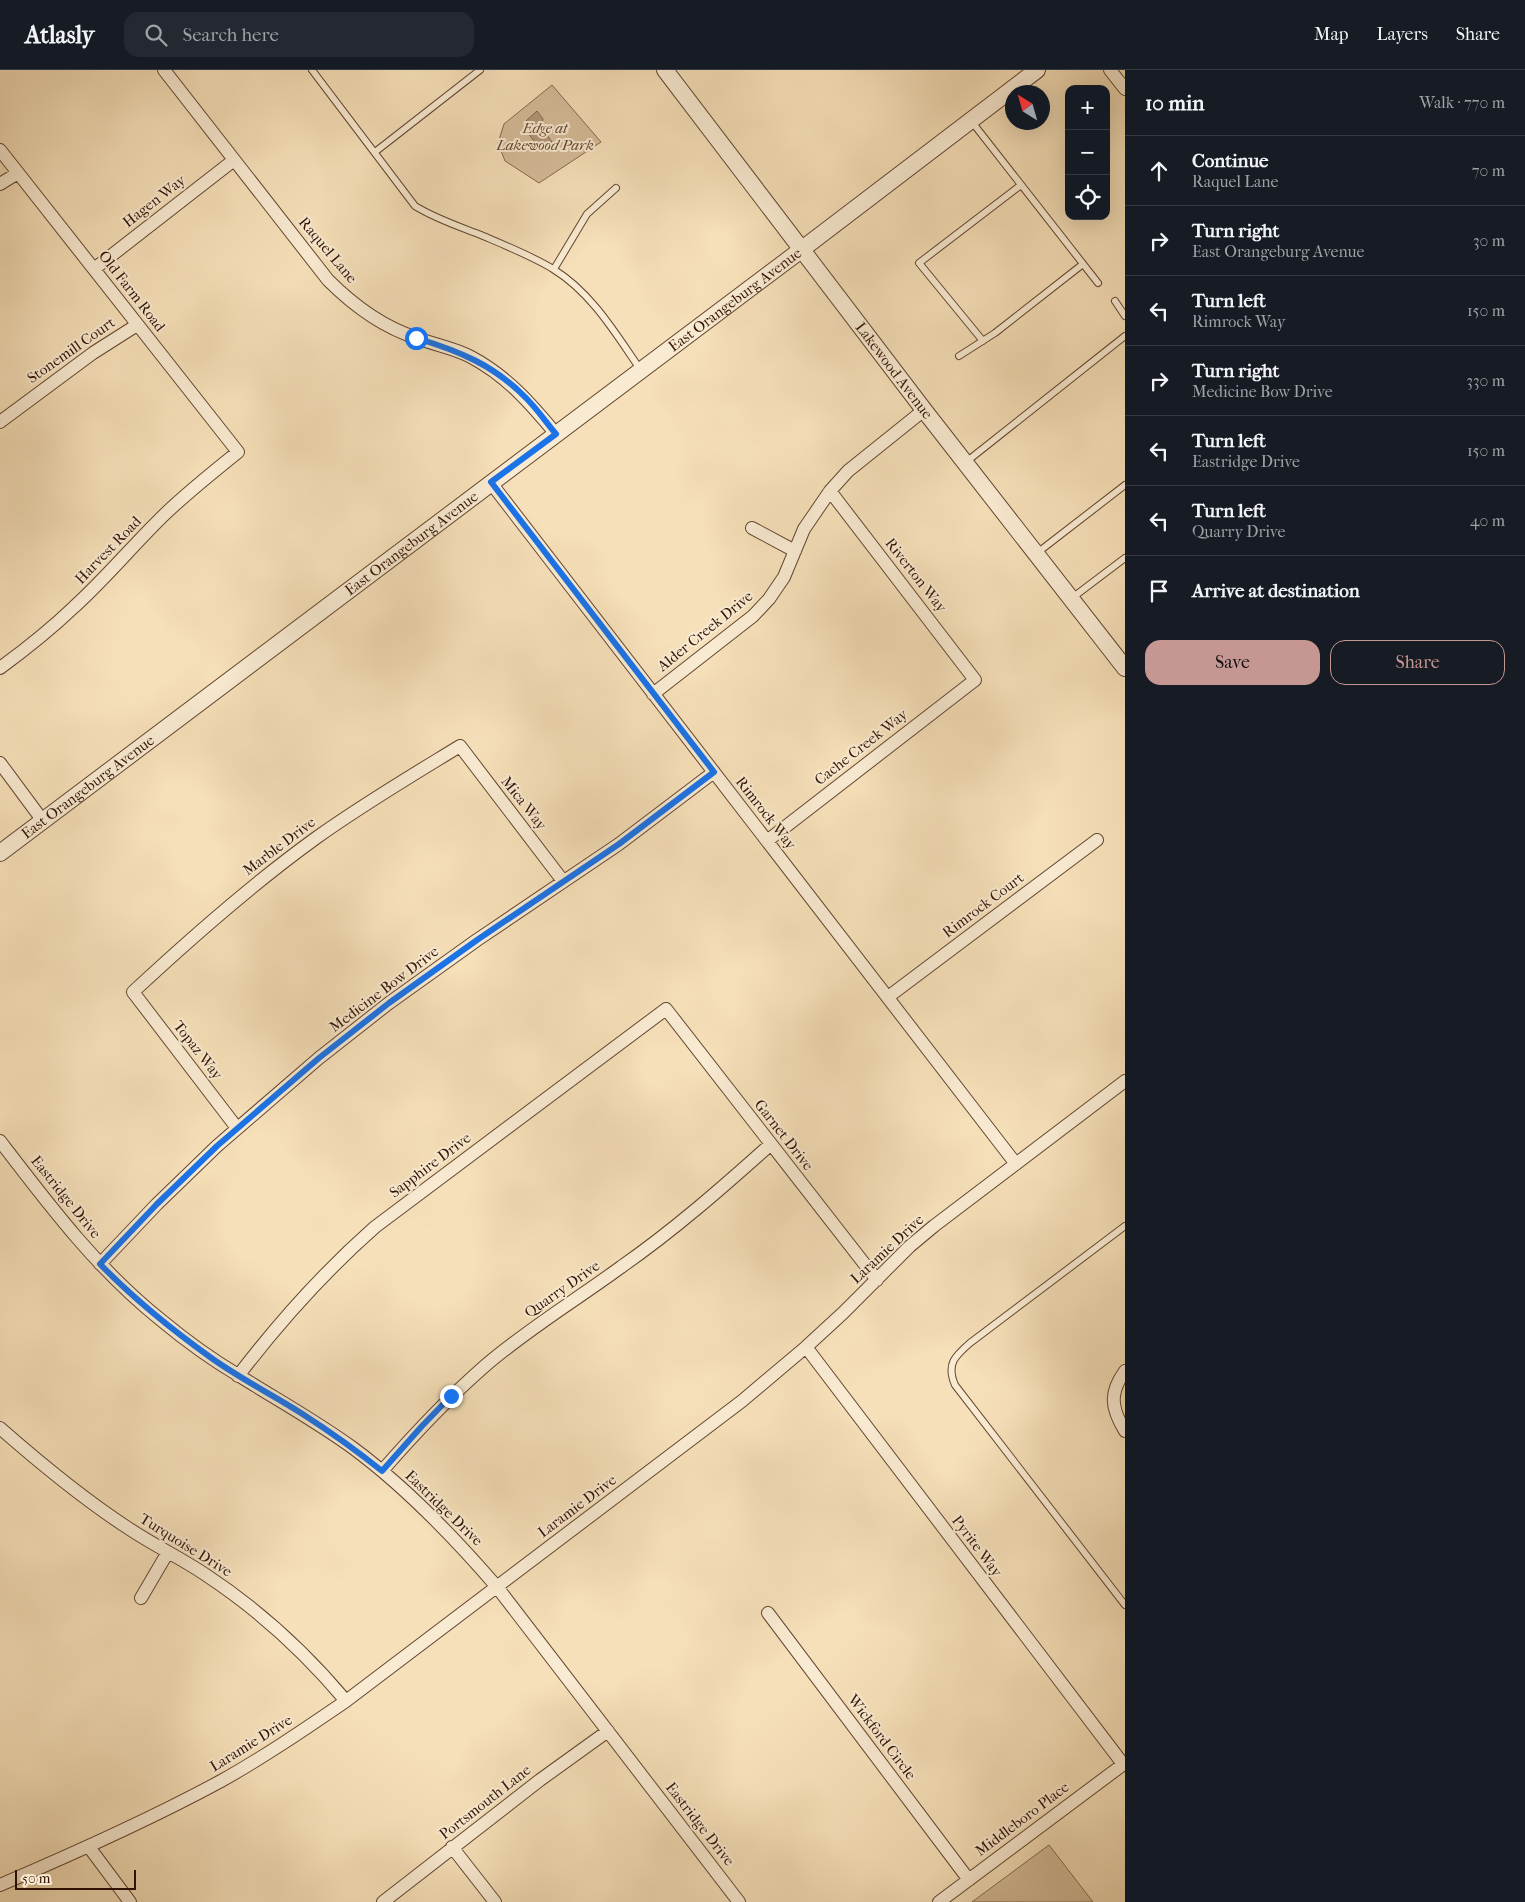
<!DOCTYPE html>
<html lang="en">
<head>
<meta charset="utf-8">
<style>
  body { margin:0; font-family:"IM FELL French Canon",serif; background:#242831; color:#f1f3f6 }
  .controls { position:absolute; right:15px; top:15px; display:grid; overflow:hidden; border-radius:10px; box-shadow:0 5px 20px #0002 }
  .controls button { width:45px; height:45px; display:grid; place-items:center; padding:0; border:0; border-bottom:1px solid #363941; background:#171b24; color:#f1f3f6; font:25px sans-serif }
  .compass { position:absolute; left:1005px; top:15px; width:45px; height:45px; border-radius:50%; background:#171b24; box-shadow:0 5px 20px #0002; rotate:323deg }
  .scale { position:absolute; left:15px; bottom:12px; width:121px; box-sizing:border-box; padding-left:5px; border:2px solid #321204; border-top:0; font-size:14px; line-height:18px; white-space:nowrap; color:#321204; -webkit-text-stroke:4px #f9ebd2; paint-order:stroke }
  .stop { position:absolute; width:15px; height:15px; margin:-11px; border:4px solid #1a73e8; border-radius:50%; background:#fff }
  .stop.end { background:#1a73e8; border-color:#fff; box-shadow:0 1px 5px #0008 }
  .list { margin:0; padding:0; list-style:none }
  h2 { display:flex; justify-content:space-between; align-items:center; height:65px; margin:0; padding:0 20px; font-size:21px }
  h2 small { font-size:16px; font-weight:400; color:#9ea1a6 }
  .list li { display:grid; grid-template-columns:32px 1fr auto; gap:15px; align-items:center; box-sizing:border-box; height:70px; padding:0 20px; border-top:1px solid #363941 }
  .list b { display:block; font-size:19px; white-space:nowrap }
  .list p { margin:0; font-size:16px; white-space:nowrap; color:#9ea1a6 }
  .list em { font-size:16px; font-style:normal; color:#9ea1a6 }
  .actions { display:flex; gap:10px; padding:15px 20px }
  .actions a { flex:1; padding:11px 0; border:1px solid #c59692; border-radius:15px; text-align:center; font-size:18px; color:#c59692 }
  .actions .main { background:#c59692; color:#111 }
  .icon { flex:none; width:28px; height:28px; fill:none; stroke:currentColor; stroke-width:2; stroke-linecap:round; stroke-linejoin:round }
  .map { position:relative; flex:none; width:1125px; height:1832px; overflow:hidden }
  header { display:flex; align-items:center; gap:30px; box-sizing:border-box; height:70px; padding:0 25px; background:#171b24; border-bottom:1px solid #363941 }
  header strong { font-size:24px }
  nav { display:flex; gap:28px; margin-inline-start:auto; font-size:18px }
  .search { width:350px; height:45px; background:#242831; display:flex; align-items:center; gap:12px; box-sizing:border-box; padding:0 18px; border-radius:15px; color:#9ea1a6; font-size:19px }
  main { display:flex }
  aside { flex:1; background:#171b24 }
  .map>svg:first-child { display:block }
  .green { fill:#d5bd9a; stroke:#84684f }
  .water { fill:#b39a7b; stroke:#7f644b }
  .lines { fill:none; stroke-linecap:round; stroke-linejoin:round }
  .service-casing { stroke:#634631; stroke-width:8 }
  .minor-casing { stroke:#634631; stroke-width:14 }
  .tertiary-casing { stroke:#634631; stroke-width:18 }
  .service { stroke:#f9ebd2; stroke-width:6 }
  .minor { stroke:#f9ebd2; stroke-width:12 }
  .tertiary { stroke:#f9ebd2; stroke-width:16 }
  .route { stroke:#1a73e8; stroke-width:6 }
  .labels { text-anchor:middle; stroke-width:4; stroke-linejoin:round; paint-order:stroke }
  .park-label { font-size:15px; font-style:italic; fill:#634531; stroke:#f9ebd2 }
  .street-label { font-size:15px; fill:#321204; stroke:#f9ebd2 }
</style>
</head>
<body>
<header>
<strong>Atlasly</strong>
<div class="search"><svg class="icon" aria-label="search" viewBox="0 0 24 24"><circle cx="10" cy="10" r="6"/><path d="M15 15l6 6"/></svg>Search here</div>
<nav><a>Map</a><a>Layers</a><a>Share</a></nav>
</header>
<main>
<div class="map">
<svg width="1125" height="1832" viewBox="0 0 1125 1832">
  <rect width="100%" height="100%" fill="#f6e0b9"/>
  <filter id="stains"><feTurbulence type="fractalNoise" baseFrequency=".004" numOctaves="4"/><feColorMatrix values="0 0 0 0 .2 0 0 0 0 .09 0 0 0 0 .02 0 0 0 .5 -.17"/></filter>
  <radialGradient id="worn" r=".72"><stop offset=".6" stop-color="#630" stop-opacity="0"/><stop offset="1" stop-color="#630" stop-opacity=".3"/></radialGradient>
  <path class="green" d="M 552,15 L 601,72 L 539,113 L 505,91 L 498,73 L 504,54 Z
    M 1049,1775 L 1093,1832 L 972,1832 Z"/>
  <path class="water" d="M 537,41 L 543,49 L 541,57 L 552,72 L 542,81 L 527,62 L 530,54 L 526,51 Z"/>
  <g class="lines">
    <defs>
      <path id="service" d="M 312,0 L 415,136 C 436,149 458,156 481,165 C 502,174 534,187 553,199 C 591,222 616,264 640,299
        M 972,52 L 1098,213
        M 375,82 L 480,0
        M 554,199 L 587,144 L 616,118
        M 1115,231 L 1125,246
        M 983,271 L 919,193 L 1021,115
        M 959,286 L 995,263 L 1083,194
        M 966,392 L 1125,266
        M 1037,483 L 1125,415
        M 1072,528 L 1125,488
        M 1125,1156 L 970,1273 C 955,1286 946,1294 955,1315 L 1125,1535"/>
      <path id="minor" d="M 164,0 L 328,210 C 354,236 382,257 417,268 C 435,275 454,278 471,287 C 507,306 531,334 556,364
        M 1110,0 L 1125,19
        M 0,80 L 238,382 C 213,402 188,422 165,444 C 134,474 106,508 74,537 C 51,559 26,579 0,598
        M 0,114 L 18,103
        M 94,199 L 234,90
        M 0,352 L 93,283 L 137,255
        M 491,413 L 1016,1094
        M 752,458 L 795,481
        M 653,624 L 753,546 L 769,529 L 784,507 L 804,459 L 830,421 L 848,401 L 924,340
        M 0,693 L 43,751
        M 767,771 L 975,610 L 830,421
        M 888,927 L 1097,770
        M 237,1058 L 133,922 C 191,868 251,815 316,768 C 362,735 411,706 460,676 L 563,811
        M 0,1071 C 49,1135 97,1199 161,1250 C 185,1270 211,1289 238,1305 C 276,1329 316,1351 353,1378 C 407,1418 453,1466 497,1517 L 739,1832
        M 100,1194 L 157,1134 L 217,1076 L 319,988 L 389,933 L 477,870 L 619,774 L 714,702
        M 806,1277 L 1123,1694
        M 1125,1301 C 1109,1323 1111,1338 1125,1361
        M 238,1306 C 280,1251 324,1202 375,1157 L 666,939 L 877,1210
        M 0,1358 C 41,1394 82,1428 128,1458 C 153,1475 181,1488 206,1505 C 259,1540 305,1582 346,1631
        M 382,1401 C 415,1363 448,1328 486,1295 C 528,1259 576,1230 621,1197 C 674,1160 723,1117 771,1074
        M 141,1528 L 168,1482
        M 768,1543 L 969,1810
        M 89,1777 L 130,1832
        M 452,1777 L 495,1832
        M 0,1815 C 75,1783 149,1750 221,1711 C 264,1687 305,1659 346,1631 L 742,1331 L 806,1277 L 843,1243 L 910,1176 L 934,1156 L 1125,1011
        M 383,1832 L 540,1710 L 608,1661
        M 939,1832 L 1125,1693"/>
      <g id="tertiary">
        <path id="s1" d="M 665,0 L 924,340 L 1125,598"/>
        <path id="s2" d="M 0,783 L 801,180 L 1037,0"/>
      </g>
    </defs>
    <use href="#service" class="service-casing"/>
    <use href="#minor" class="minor-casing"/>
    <use href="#tertiary" class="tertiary-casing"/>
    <use href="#service" class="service"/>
    <use href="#minor" class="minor"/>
    <use href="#tertiary" class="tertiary"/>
  </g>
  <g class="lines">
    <path class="route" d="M 416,268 C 459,281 494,295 526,328 C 537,339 546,352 556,364 L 491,412 L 714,702 L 619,774 L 477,870 L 389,933 L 319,988 L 217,1076 L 157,1134 L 100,1194 C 134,1229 171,1259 210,1287 C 239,1308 271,1324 301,1343 C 329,1361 356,1380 382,1401 L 422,1356 L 451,1326"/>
  </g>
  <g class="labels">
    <g class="park-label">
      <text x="545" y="63">Edge at<tspan x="545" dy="17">Lakewood Park</tspan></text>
    </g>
    <g class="street-label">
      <text transform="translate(154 131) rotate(-38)" y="5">Hagen Way</text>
      <text transform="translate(328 180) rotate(50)" y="5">Raquel Lane</text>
      <text transform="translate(132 221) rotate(52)" y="5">Old Farm Road</text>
      <text dy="5" stroke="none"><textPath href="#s2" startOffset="920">East Orangeburg Avenue</textPath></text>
      <text transform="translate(71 280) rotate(-35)" y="5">Stonemill Court</text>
      <text dy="5" stroke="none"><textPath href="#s1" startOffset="378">Lakewood Avenue</textPath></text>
      <text dy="5" stroke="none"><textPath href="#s2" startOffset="515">East Orangeburg Avenue</textPath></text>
      <text transform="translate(108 480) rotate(-46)" y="5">Harvest Road</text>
      <text transform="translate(916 505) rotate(52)" y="5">Riverton Way</text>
      <text transform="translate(705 561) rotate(-39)" y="5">Alder Creek Drive</text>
      <text transform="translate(861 677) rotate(-38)" y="5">Cache Creek Way</text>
      <text dy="5" stroke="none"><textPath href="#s2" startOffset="110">East Orangeburg Avenue</textPath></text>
      <text transform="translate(524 733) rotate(52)" y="5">Mica Way</text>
      <text transform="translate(766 743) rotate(52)" y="5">Rimrock Way</text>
      <text transform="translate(279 776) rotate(-37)" y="5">Marble Drive</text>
      <text transform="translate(983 835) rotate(-37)" y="5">Rimrock Court</text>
      <text transform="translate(384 919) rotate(-37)" y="5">Medicine Bow Drive</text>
      <text transform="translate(198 980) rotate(52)" y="5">Topaz Way</text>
      <text transform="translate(784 1065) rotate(52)" y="5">Garnet Drive</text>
      <text transform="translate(430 1095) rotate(-37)" y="5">Sapphire Drive</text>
      <text transform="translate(66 1127) rotate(51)" y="5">Eastridge Drive</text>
      <text transform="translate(887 1179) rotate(-43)" y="5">Laramie Drive</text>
      <text transform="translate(562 1219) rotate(-35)" y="5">Quarry Drive</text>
      <text transform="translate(577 1436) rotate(-37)" y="5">Laramie Drive</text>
      <text transform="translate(444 1438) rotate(44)" y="5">Eastridge Drive</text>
      <text transform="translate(186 1475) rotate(32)" y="5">Turquoise Drive</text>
      <text transform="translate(977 1476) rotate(53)" y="5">Pyrite Way</text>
      <text transform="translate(882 1667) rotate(53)" y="5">Wickford Circle</text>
      <text transform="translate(251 1673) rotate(-32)" y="5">Laramie Drive</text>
      <text transform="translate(485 1732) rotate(-38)" y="5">Portsmouth Lane</text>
      <text transform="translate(1022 1749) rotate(-37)" y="5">Middleboro Place</text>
      <text transform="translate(700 1754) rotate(52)" y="5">Eastridge Drive</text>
    </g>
  </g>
  <rect width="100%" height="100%" filter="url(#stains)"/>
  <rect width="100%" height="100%" fill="url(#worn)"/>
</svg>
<div class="controls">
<button>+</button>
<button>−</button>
<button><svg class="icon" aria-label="locate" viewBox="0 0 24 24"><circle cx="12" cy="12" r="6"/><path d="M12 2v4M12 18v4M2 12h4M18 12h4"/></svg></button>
</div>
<svg class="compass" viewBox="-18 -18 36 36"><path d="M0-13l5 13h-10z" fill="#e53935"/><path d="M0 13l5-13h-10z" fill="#9ea1a6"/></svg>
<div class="scale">50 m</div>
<div class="stop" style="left:416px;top:268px"></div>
<div class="stop end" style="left:451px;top:1326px"></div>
</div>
<aside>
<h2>10 min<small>Walk · 770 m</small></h2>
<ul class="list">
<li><svg class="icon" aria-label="ahead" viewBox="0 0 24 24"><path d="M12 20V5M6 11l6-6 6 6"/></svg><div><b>Continue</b><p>Raquel Lane</p></div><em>70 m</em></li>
<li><svg class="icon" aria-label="right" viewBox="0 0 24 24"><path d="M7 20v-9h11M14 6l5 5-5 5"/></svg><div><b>Turn right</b><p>East Orangeburg Avenue</p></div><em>30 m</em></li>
<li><svg class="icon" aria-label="left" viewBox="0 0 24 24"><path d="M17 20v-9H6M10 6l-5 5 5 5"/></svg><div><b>Turn left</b><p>Rimrock Way</p></div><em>150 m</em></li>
<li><svg class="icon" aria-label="right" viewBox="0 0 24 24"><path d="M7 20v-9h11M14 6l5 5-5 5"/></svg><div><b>Turn right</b><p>Medicine Bow Drive</p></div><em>330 m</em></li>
<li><svg class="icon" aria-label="left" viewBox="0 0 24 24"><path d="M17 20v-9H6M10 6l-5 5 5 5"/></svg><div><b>Turn left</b><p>Eastridge Drive</p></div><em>150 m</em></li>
<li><svg class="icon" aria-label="left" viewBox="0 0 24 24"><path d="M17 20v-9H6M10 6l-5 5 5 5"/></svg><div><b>Turn left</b><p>Quarry Drive</p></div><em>40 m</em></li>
<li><svg class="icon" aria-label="arrive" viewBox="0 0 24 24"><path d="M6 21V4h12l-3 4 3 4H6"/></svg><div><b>Arrive at destination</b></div></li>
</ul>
<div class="actions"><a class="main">Save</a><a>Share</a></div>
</aside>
</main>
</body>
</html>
